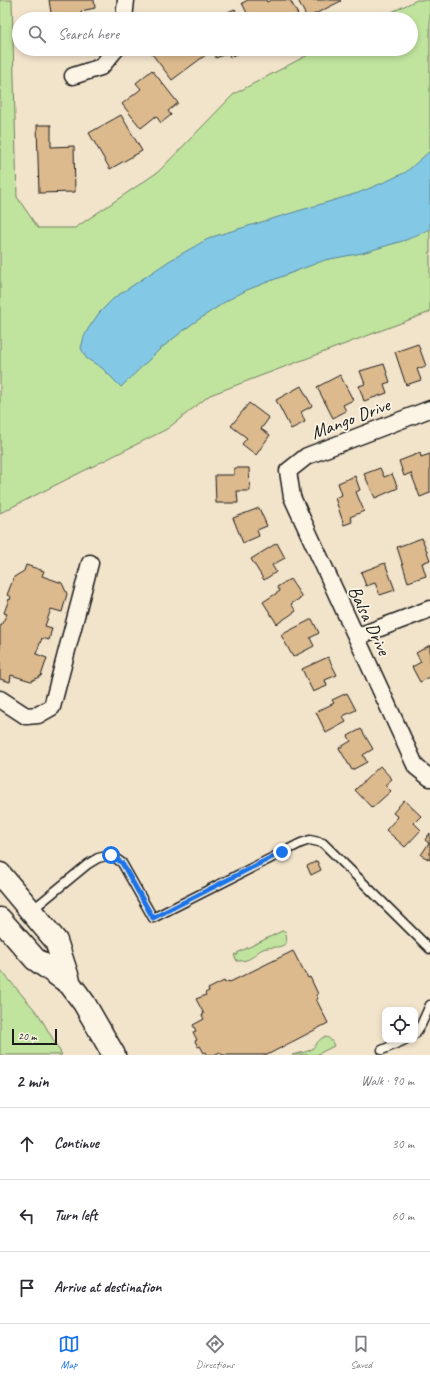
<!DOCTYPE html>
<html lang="en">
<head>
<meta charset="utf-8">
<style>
  body { margin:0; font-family:Caveat,sans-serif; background:#f2f2f3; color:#2b2b33 }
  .controls { position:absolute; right:12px; bottom:12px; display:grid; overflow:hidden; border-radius:8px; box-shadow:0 2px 6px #0003 }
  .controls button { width:36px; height:36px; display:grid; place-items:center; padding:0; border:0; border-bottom:1px solid #e1e1e2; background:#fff; color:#2b2b33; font:20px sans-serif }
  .scale { position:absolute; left:12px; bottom:10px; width:45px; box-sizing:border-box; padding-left:4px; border:2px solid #1c1c1c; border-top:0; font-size:11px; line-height:14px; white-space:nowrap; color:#1c1c1c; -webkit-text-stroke:3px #fcf5e5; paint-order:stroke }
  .stop { position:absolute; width:12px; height:12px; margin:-9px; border:3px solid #1a73e8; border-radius:50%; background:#fff }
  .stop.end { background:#1a73e8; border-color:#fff; box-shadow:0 1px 4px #0008 }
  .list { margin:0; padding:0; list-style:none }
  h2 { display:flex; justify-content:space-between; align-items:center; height:52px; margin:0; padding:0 16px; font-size:17px }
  h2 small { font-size:13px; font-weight:400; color:#7c7c81 }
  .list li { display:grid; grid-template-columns:26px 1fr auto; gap:12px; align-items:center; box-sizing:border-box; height:72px; padding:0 16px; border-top:1px solid #e1e1e2 }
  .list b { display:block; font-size:15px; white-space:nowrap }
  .list em { font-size:13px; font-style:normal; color:#7c7c81 }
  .icon { flex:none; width:22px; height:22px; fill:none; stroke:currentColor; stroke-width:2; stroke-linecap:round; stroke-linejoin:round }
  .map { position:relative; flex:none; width:430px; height:1055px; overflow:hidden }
  .search { position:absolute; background:#fff; box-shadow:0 2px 6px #0003; left:12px; right:12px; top:12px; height:44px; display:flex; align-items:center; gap:10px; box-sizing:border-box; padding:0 14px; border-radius:22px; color:#7c7c81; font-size:15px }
  .sheet { height:268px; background:#fff }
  nav { display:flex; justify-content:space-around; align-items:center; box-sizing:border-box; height:56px; border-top:1px solid #e1e1e2; background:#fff; font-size:11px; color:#7c7c81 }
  nav a { display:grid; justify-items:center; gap:2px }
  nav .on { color:#1a73e8 }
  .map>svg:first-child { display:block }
  .green { fill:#c0e49e; stroke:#6e805d }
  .water { fill:#83c9e5; stroke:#5a8495 }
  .building { fill:#dcba8e; stroke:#1c1c1c }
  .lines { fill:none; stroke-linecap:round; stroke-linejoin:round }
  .service-casing { stroke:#1c1c1c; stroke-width:11 }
  .minor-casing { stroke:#1c1c1c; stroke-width:19 }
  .secondary-casing { stroke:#1c1c1c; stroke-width:25 }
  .service { stroke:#fcf5e5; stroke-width:8 }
  .minor { stroke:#fcf5e5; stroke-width:16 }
  .secondary { stroke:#fcf5e5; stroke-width:22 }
  .route { stroke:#1a73e8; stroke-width:5 }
  .labels { text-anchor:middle; stroke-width:3.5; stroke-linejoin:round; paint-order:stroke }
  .street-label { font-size:19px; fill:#1c1c1c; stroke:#fcf5e5 }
</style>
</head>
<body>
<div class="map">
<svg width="430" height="1055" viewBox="0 0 430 1055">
  <rect width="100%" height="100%" fill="#f2e3cb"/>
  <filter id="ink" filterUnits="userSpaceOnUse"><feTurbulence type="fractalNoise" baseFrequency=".025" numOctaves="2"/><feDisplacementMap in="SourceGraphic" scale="8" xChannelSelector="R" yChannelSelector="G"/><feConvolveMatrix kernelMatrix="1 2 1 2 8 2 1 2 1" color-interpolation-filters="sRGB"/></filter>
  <g filter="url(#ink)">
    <path class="green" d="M 0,0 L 12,0 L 17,197 L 38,228 L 75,228 L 158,172 L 234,94 L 319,49 L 411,49 L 411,19 L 377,19 L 417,0 L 430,0 L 430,312 L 210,395 L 167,429 L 0,513 Z
      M 282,931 L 285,931 C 292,952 273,945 263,949 C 252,954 254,961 237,961 L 234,955 L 235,954 L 236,955 L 238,955 L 237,953 Z
      M 0,969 L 39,1015 L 62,1055 L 0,1055 Z
      M 324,1037 C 330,1037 332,1041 334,1046 L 316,1055 L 292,1055 C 298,1053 306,1053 312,1049 C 316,1045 318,1040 324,1037 Z"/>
    <path class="water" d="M 430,151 L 430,229 L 406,240 L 362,253 L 325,260 L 247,290 L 228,300 L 192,324 L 160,349 L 121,387 L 102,368 L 86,358 L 81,348 L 84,337 L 88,329 L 99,313 L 114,298 L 169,261 L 204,241 L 215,236 L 358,193 L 387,181 L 406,172 Z"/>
    <path class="building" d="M 49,0 L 94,0 L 95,8 L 81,11 L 82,19 L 52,19 Z
      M 248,0 L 266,0 L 267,2 L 271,0 L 290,0 L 300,18 L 250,19 L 242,3 Z
      M 298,0 L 340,0 L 341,1 L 307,18 Z
      M 235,9 L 239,19 L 211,19 Z
      M 158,49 L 203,49 L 207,54 L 172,80 L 152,54 Z
      M 212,49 L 243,49 L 244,51 L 230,57 L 228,53 L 216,58 Z
      M 152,70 L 178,103 L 168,111 L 171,115 L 161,123 L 156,116 L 141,128 L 122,104 L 141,89 L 136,83 Z
      M 121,115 L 142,151 L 110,169 L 89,133 Z
      M 37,125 L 51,125 L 51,147 L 74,146 L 75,192 L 39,193 Z
      M 418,344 L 426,366 L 417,369 L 421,380 L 406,385 L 395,352 Z
      M 384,364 L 390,382 L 384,384 L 387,393 L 364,401 L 359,386 L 365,384 L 360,371 Z
      M 340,375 L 353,400 L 343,405 L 346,411 L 333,418 L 317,387 Z
      M 301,386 L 312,406 L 301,412 L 305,422 L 291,429 L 276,400 Z
      M 249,403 L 269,418 L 261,429 L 270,435 L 256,455 L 242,444 L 247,438 L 231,426 Z
      M 420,453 L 421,457 L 430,454 L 430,493 L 420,497 L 411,473 L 404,476 L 399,461 Z
      M 234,468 L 249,468 L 250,491 L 237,491 L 238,503 L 216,503 L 215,475 L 234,475 Z
      M 380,468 L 384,477 L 392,474 L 398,488 L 375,498 L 364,474 Z
      M 355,476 L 360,490 L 356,492 L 364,511 L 350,517 L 352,522 L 344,525 L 335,498 L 342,495 L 338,483 Z
      M 259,508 L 267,526 L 257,530 L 259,536 L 243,543 L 233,518 Z
      M 422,538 L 430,560 L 422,563 L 426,576 L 408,582 L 397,547 Z
      M 277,543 L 285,558 L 272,565 L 276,572 L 264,580 L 251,559 Z
      M 385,563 L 395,590 L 380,595 L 375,583 L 366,586 L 361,572 Z
      M 26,565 L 44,571 L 42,576 L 62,583 L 67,594 L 62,612 L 51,609 L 45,626 L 52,628 L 49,640 L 42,638 L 36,654 L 47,658 L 41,676 L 31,681 L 11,675 L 10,682 L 0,679 L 0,627 L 7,614 L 4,613 L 9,599 L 10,600 L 11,597 L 7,595 L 14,577 L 24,571 Z
      M 290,579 L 302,597 L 291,604 L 296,611 L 277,624 L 263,602 L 280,591 L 277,587 Z
      M 312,619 L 319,633 L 310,638 L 314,646 L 293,657 L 281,635 Z
      M 430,645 L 430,677 L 420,682 L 412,667 L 421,662 L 416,653 Z
      M 328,657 L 337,675 L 325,680 L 327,686 L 313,692 L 302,669 Z
      M 347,693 L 356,710 L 343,716 L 346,722 L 326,733 L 316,712 L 334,703 L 332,700 Z
      M 361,729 L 373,749 L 363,755 L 367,762 L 352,770 L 339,748 L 351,741 L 348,736 Z
      M 380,766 L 392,779 L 385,785 L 391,791 L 372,808 L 355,790 Z
      M 404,800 L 421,816 L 414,823 L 421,830 L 405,847 L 386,830 L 398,817 L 393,813 Z
      M 430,833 L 430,860 L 421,855 L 429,843 L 425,840 Z
      M 317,861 L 321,870 L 311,875 L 307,866 Z
      M 293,951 L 305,974 L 306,974 L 308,978 L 310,977 L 318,994 L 316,995 L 318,999 L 316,999 L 328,1023 L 267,1055 L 222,1055 L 220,1052 L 214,1055 L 208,1055 L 206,1052 L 204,1053 L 200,1046 L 198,1047 L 195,1041 L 197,1040 L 193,1032 L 196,1031 L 193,1025 L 204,1019 L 202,1015 L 204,1014 L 196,999 L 206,995 L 205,993 L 209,991 L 208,989 L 224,981 L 225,983 L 229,981 L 230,982 Z"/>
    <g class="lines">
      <defs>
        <path id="service" d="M 32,910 L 88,864 L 98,858 L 111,855 L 122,863 L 153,918 L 301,843 L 310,840 L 323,843 L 430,949
          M 415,1034 L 421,1025 L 430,1005
          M 382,1050 L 405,1040"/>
        <path id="minor" d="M 124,19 L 126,0
          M 73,76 L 101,67 L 116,49
          M 430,409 L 307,456 L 288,471 L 292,497 L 416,767 L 430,778
          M 356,637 L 430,609
          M 0,699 L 26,716 L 38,715 L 52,707 L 90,563"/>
        <path id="secondary" d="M 0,874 L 56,941 L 70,984 L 84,1003 L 114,1055
          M 0,919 L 35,959 L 70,984"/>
      </defs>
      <use href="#service" class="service-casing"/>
      <use href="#minor" class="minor-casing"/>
      <use href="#secondary" class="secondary-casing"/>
      <use href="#service" class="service"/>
      <use href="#minor" class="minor"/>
      <use href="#secondary" class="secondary"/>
    </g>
  </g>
  <g class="lines" filter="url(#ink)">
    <path class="route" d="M 111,855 L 122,863 L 153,918 L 282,852"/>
  </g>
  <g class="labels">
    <g class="street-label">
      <text transform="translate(350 418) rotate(-21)" y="7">Mango Drive</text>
      <text transform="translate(370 620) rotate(65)" y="7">Balsa Drive</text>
    </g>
  </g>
</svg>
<div class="controls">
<button><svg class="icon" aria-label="locate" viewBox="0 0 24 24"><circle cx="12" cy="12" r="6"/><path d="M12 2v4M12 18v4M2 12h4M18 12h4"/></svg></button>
</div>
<div class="scale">20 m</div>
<div class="stop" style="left:111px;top:855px"></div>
<div class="stop end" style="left:282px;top:852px"></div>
<div class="search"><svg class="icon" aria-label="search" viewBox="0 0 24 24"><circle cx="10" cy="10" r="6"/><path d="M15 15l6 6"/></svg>Search here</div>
</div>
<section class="sheet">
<h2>2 min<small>Walk · 90 m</small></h2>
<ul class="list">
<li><svg class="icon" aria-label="ahead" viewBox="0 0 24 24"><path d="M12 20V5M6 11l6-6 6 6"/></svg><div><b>Continue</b></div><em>30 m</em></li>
<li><svg class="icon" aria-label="left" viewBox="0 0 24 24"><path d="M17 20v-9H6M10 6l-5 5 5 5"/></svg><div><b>Turn left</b></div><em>60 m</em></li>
<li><svg class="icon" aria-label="arrive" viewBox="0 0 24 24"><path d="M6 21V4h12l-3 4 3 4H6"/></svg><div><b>Arrive at destination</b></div></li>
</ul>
</section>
<nav>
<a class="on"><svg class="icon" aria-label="map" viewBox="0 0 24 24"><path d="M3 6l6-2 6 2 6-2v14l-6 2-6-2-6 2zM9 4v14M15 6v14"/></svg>Map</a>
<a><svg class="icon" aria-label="directions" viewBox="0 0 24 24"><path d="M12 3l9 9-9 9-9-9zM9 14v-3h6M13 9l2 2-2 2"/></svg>Directions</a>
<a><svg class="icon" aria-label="saved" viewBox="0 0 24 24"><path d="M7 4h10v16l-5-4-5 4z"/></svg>Saved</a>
</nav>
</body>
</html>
